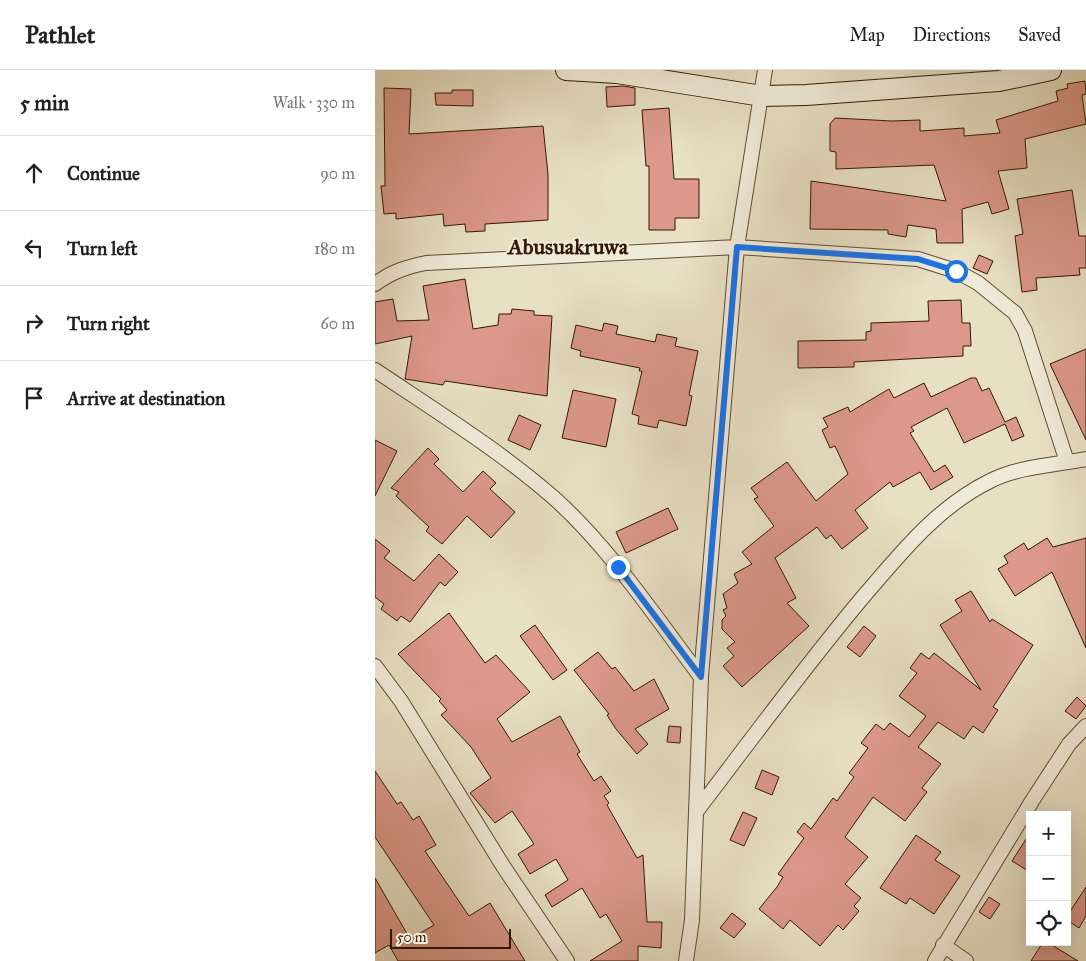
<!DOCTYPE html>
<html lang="en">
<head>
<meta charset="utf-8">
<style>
  body { margin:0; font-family:"IM FELL Great Primer",serif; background:#f2f2f2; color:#202124 }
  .controls { position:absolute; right:15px; bottom:15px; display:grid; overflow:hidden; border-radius:0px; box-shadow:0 5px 20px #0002 }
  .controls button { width:45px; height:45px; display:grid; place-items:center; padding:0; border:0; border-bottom:1px solid #e0e0e0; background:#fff; color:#202124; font:25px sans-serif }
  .scale { position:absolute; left:15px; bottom:12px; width:121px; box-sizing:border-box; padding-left:5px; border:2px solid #321901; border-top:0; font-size:14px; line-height:18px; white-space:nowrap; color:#321901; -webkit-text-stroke:4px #f0ebd9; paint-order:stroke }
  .stop { position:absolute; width:15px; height:15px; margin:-11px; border:4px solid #1a73e8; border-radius:50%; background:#fff }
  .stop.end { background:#1a73e8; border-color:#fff; box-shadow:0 1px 5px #0008 }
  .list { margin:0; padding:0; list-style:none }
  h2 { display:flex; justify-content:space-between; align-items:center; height:65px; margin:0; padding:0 20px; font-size:21px }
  h2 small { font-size:16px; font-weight:400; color:#757577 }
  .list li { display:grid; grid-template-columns:32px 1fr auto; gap:15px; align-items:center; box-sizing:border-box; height:75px; padding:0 20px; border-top:1px solid #e0e0e0 }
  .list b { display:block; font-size:19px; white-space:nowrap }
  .list em { font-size:16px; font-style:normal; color:#757577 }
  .icon { flex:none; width:28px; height:28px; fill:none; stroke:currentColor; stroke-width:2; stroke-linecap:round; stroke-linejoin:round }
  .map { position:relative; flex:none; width:711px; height:891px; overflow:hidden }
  header { display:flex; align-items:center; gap:30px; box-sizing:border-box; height:70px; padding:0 25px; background:#fff; border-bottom:1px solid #e0e0e0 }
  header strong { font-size:24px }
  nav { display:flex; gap:28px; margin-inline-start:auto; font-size:18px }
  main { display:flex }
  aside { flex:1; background:#fff }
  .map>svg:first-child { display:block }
  .building { fill:#dc988b; stroke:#321901 }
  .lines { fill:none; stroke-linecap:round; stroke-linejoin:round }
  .street-casing { stroke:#604b32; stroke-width:16 }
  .secondary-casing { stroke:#321901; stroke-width:22 }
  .street { stroke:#f0ebd9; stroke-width:14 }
  .secondary { stroke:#f0ebd9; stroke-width:20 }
  .route { stroke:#1a73e8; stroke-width:6 }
  .labels { text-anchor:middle; stroke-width:4; stroke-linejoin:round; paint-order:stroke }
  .district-label { font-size:22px; font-weight:bold; fill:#321901; stroke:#f0ebd9 }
</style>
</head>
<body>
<header>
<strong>Pathlet</strong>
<nav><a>Map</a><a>Directions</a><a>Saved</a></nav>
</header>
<main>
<aside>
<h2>5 min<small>Walk · 330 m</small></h2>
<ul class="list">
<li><svg class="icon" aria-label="ahead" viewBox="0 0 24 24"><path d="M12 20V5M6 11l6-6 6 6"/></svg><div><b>Continue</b></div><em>90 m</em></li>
<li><svg class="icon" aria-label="left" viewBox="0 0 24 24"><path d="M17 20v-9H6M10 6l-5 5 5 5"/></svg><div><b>Turn left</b></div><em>180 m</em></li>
<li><svg class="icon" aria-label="right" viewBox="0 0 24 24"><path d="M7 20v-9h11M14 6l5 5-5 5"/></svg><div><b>Turn right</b></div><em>60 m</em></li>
<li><svg class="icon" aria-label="arrive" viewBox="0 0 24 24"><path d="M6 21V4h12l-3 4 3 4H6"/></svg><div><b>Arrive at destination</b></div></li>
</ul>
</aside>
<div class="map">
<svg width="711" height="891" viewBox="0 0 711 891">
  <rect width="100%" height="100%" fill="#e8e0c5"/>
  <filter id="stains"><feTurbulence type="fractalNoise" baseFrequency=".004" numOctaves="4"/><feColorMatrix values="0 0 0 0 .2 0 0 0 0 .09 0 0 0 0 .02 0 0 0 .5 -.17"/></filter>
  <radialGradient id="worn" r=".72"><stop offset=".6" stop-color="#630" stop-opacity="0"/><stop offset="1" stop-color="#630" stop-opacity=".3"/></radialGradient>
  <path class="building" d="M 710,11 L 711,24 L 707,25 L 711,54 L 650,69 L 652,98 L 623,101 L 634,139 L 617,144 L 613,132 L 587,139 L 588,173 L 562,173 L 561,159 L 533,155 L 531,167 L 513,164 L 513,160 L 435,159 L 436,111 L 571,131 L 559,95 L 461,99 L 461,82 L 455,81 L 455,54 L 460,48 L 517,51 L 545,50 L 545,61 L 589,58 L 589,66 L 625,63 L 621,50 L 683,31 L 681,21 L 693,18 L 692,14 Z
    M 248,16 L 260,18 L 260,35 L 232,37 L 231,17 Z
    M 9,18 L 36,19 L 34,64 L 168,56 L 173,104 L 173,150 L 110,154 L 110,161 L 91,162 L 90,154 L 69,156 L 68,144 L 21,149 L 21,143 L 9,144 L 6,116 L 10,116 Z
    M 77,20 L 98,20 L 98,36 L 61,35 L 60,23 L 77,23 Z
    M 294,38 L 299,109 L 324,109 L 324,148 L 300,148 L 300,160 L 274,160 L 274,96 L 271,96 L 267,40 Z
    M 697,120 L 704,166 L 711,166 L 711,198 L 704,198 L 705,205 L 661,208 L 662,220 L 647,222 L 640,166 L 648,164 L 642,129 Z
    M 604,185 L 618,191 L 612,204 L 598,198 Z
    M 90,209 L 98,259 L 123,255 L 124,244 L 136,244 L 137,239 L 159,241 L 159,245 L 177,246 L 172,326 L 70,311 L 68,315 L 30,309 L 37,266 L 0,274 L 0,232 L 18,229 L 22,251 L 54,250 L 48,216 Z
    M 586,230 L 587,253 L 595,253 L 596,276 L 588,276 L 588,286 L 479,292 L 479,297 L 423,298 L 423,271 L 491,270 L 491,262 L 496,261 L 496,253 L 554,251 L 553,231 Z
    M 229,253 L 243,256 L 241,264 L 280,272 L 282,264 L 302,268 L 300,276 L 323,281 L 314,325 L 317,326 L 311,356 L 284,350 L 282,358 L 263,354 L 264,346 L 257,344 L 267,301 L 264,301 L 265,298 L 205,286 L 206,281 L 196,278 L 201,255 L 227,261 Z
    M 711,279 L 711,370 L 675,294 Z
    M 596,308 L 601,308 L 607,321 L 614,318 L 630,352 L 641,347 L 649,366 L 637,371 L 630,354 L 589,373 L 572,338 L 536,357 L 539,361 L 535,363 L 559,402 L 570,395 L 578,407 L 556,420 L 545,402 L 518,417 L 515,412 L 480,440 L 493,458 L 467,479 L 456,465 L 451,469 L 442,457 L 400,488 L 421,528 L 412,533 L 434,556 L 367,617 L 348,596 L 359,586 L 352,578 L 360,572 L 347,559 L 347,550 L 351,546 L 348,540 L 352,538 L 348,524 L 363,513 L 359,504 L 377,494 L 367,482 L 399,456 L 379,429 L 383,427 L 376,418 L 412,392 L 441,431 L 473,404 L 460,376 L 455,378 L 447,360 L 453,357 L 448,348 L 473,337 L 475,342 L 514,319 L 519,328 L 549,313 L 556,327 Z
    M 198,320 L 241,329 L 231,377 L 187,368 Z
    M 144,345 L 166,355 L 155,380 L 133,370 Z
    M 0,370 L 22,381 L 0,426 Z
    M 53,378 L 64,389 L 59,394 L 88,422 L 108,401 L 121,413 L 115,419 L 140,442 L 116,468 L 92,446 L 67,474 L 51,461 L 54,457 L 21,426 L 24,422 L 16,418 Z
    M 293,438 L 303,459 L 251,483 L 241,462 Z
    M 672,468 L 678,477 L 711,468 L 711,578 L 677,502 L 640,526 L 623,499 L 633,493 L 629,486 L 649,473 L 653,480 Z
    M 0,469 L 15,481 L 9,488 L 39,511 L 64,484 L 83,502 L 70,516 L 65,512 L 35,552 L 26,546 L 22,551 L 6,539 L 9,534 L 0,527 Z
    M 596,521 L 615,552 L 617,549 L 658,575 L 622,631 L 618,637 L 623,640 L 608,663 L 598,656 L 589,669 L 563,652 L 543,677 L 566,694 L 547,718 L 552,722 L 530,751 L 498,727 L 470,767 L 493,787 L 470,814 L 486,828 L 479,836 L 484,841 L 468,860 L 463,855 L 445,876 L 415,850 L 408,859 L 384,839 L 402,817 L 408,807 L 403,804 L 429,768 L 422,762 L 429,753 L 436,759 L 458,728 L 462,731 L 479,707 L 474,703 L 493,678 L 486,673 L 501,654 L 509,660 L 515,653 L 534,667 L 551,646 L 524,626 L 542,603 L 535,598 L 546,583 L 554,589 L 559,583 L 606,620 L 565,555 L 587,541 L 580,530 Z
    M 74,543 L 110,593 L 121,585 L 155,622 L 122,649 L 137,672 L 185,646 L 205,682 L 202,684 L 219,711 L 226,706 L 236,721 L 229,726 L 234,733 L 232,735 L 262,788 L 268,785 L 272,852 L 287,852 L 286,878 L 263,876 L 263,891 L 215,891 L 247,871 L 231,844 L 225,848 L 207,818 L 177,837 L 170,825 L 193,810 L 181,789 L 155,804 L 143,784 L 159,774 L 137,741 L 120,753 L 95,723 L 116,708 L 96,677 L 66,645 L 72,640 L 64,631 L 66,629 L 23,584 Z
    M 160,555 L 192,600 L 178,610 L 145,566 Z
    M 489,556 L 501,566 L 485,587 L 472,577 Z
    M 223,582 L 237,599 L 240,597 L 259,621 L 279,609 L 294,639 L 260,659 L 273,674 L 262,684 L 241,659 L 232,645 L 234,644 L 199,600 Z
    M 702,627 L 711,636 L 701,649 L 690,641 Z
    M 294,656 L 306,657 L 305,673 L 292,672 Z
    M 387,700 L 404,707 L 397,725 L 380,718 Z
    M 0,701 L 22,734 L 26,732 L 38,750 L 44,746 L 61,775 L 50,781 L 94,846 L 115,833 L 150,891 L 23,891 L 14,875 L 0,883 L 0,808 L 35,869 L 59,855 L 0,767 Z
    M 368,742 L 382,748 L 369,776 L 355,770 Z
    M 655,763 L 655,802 L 637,791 Z
    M 541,765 L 566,782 L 560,790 L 585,806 L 559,844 L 535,828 L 531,834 L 505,818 Z
    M 711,817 L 711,846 L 704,858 L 692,850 L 692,846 Z
    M 614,827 L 625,834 L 615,849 L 604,842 Z
    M 357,843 L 371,854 L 359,868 L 345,858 Z
    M 668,872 L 672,872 L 703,891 L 656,891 Z"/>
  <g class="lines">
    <defs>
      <path id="street" d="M 0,214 C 16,202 31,197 51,193 L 362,177 L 543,189 L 581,201 L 603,213 L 640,243 L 650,261 L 692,392
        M 0,300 C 61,341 124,380 179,428 C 235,478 281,548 326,607
        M 0,596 L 26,631 L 128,796 L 192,891
        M 321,742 C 376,670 430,596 488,527 C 526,483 562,437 615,411 C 645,396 680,395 711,389
        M 568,875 L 591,891
        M 311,891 L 317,850 L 326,607 L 362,177 L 390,0
        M 560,891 L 657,731 L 694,674 L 711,656"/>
      <path id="secondary" d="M 191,0 L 242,3 L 387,26 L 431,25 L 624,11 L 676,0"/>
    </defs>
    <use href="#street" class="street-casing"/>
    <use href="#secondary" class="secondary-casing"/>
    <use href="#street" class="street"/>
    <use href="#secondary" class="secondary"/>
  </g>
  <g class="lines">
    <path class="route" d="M 243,497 L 326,607 L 362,177 L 543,189 L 581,201"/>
  </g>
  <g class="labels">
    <g class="district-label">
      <text x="193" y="184">Abusuakruwa</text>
    </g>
  </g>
  <rect width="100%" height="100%" filter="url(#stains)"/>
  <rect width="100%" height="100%" fill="url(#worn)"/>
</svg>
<div class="controls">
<button>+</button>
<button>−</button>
<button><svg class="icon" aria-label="locate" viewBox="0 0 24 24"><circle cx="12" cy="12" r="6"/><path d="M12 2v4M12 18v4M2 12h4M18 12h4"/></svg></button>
</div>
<div class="scale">50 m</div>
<div class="stop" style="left:581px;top:201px"></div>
<div class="stop end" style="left:243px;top:497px"></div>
</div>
</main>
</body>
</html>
